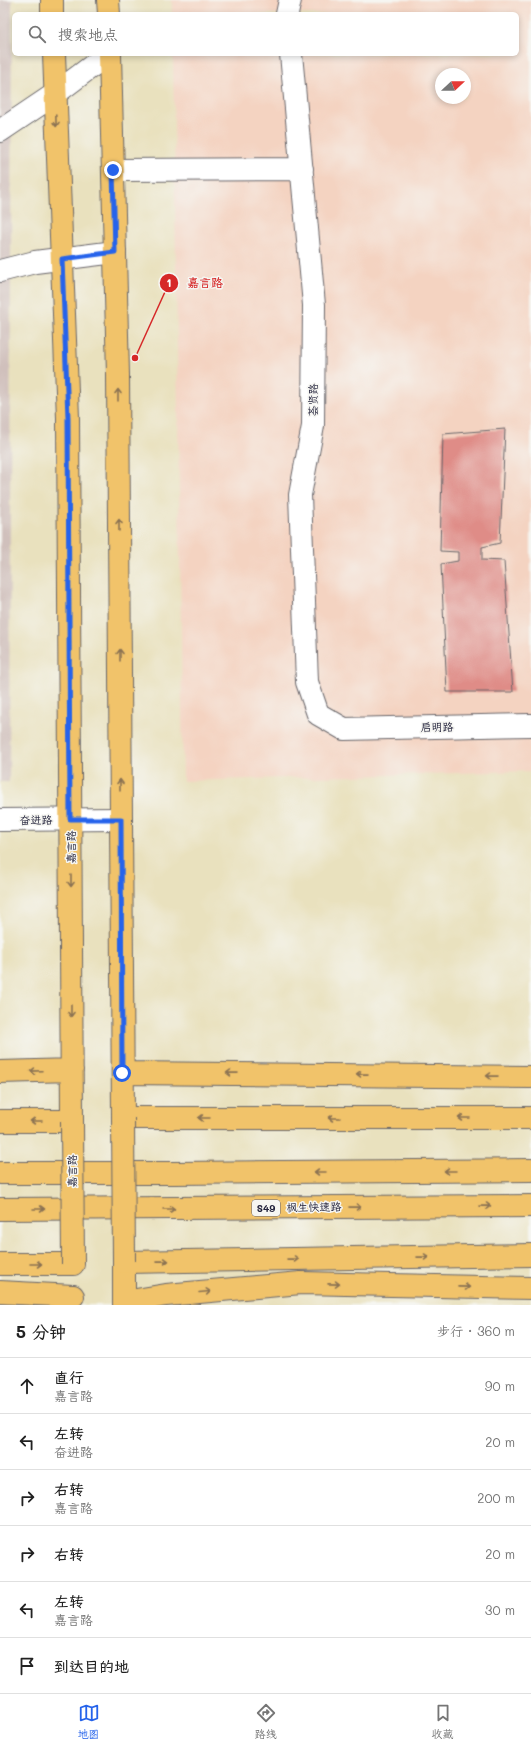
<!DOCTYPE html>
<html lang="zh">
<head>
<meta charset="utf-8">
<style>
  body { margin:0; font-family:Mali,"LXGW WenKai TC",sans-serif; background:#f2f2f2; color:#222 }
  .compass { position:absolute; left:435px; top:68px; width:36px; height:36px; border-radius:50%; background:#fff; box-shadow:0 2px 6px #0003; rotate:68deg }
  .stop { position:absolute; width:12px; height:12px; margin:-9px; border:3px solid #2563eb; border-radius:50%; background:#fff }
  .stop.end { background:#2563eb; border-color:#fff; box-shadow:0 1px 4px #0008 }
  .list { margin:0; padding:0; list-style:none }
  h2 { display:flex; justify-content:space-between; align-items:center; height:52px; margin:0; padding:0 16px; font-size:17px }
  h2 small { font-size:13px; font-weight:400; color:#767676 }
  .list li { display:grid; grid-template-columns:26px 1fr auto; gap:12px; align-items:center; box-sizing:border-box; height:56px; padding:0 16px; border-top:1px solid #e0e0e0 }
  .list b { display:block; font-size:15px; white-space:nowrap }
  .list p { margin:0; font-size:13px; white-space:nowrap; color:#767676 }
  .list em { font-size:13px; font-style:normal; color:#767676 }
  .icon { flex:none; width:22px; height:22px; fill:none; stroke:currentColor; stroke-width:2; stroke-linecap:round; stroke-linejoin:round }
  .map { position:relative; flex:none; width:531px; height:1305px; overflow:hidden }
  .search { position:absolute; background:#fff; box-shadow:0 2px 6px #0003; left:12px; right:12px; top:12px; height:44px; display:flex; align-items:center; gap:10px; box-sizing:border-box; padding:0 14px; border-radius:6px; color:#767676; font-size:15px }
  .sheet { height:388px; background:#fff }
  nav { display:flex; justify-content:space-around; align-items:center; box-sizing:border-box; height:56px; border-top:1px solid #e0e0e0; background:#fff; font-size:11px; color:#767676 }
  nav a { display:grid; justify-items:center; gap:2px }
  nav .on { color:#2563eb }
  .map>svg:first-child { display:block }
  .built { fill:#f4d3c1; fill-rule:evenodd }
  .industrial { fill:#d0c0bc }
  .building { fill:#df8c87 }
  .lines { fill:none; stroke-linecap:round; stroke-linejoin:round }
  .minor-casing { stroke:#686569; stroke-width:24 }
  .major-casing { stroke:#686569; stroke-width:24 }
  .highway-casing { stroke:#686569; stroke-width:24 }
  .minor { stroke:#fff; stroke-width:22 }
  .major { stroke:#f1c36a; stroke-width:22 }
  .highway { stroke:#f1c36a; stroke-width:22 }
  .major-bridge-casing { stroke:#686569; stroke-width:24; stroke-linecap:butt }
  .major-bridge { stroke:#f1c36a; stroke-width:22 }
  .oneway { stroke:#8a7252 }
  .route { stroke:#2563eb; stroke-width:5 }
  .labels { text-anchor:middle; stroke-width:3; stroke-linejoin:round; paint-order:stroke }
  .shield { fill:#f6f6f2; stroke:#626272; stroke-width:1 }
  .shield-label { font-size:10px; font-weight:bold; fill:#22223b }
  .street-label { font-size:11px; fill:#22223b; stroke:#f6f6f2 }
  .leader { fill:none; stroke:#d62828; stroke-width:1.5 }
  .callout-dot { fill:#d62828; stroke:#f6f6f2; stroke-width:1.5 }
  .mark-label { font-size:12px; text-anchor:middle; font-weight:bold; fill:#fff }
  .callout-label { font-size:12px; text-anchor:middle; font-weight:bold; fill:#d62828; stroke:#f6f6f2; stroke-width:3; stroke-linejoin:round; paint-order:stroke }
</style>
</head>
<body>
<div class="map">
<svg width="531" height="1305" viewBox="0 0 531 1305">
  <rect width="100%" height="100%" fill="#f6f6f2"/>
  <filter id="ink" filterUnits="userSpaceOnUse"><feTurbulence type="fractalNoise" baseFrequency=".025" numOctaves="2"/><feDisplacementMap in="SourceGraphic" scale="8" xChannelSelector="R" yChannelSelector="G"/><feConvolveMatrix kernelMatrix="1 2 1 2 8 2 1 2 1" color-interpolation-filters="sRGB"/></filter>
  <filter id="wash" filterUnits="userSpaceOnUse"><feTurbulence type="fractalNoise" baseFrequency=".012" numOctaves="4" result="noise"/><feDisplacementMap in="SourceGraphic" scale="16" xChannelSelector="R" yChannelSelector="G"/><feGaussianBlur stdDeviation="0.9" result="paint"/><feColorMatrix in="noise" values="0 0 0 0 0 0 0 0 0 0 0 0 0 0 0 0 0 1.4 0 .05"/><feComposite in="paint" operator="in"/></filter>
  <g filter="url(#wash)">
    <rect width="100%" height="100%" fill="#e9e1be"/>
    <path class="built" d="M 172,0 L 531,0 L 531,771 L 183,781 L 173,54 L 517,54 L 517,14 L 172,14 ZM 441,74 L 465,74 L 465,98 L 441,98 Z"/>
    <path class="industrial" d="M 0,0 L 12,0 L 9,782 L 0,782 Z"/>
    <g id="blocks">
      <path class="building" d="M 505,429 L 500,543 L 482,547 L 482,560 L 504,561 L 513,692 L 447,692 L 441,564 L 458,561 L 458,552 L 440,551 L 443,434 Z"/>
    </g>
  </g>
  <g filter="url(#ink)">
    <use href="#blocks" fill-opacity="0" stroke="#686569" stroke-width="1"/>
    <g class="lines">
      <defs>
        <path id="minor" d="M 287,14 L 290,0
          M 291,54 L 314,305 L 313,426 L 300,495 L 307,682 L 318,714 L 344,729 L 531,725
          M 0,131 L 55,94 L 108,54
          M 113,170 L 302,169
          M 0,271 L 35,262 L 115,252
          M 0,820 L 121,819"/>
        <path id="major" d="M 52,0 L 52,14
          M 108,0 L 109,14
          M 54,54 L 68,418 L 72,1121
          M 110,54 L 118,375 L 123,1118
          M 0,1072 L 72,1070
          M 123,1073 L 531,1077
          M 124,1262 L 124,1305
          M 0,1292 L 73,1296
          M 124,1302 L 166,1295 L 301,1283 L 531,1288"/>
        <path id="highway" d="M 123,1118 L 531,1118
          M 0,1121 L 72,1121
          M 0,1173 L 172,1173 L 531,1170
          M 0,1209 L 531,1206
          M 124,1262 L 531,1255
          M 0,1264 L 73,1264"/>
      </defs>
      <use href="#minor" class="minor-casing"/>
      <use href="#major" class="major-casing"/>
      <use href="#highway" class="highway-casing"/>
      <use href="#minor" class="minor"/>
      <use href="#major" class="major"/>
      <use href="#highway" class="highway"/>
      <defs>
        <path id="major-bridge" d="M 123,1118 L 124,1262
          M 72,1121 L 73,1264"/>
      </defs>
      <use href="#major-bridge" class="major-bridge-casing"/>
      <use href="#major-bridge" class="major-bridge"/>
    </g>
    <defs><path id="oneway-shaft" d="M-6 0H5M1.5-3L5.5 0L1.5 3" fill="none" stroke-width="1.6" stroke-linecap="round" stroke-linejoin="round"/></defs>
    <g class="oneway">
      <use href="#oneway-shaft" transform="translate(56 121) rotate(88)"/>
      <use href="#oneway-shaft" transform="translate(118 395) rotate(-90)"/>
      <use href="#oneway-shaft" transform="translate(119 525) rotate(-90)"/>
      <use href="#oneway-shaft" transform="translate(120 655) rotate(-90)"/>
      <use href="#oneway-shaft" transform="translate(120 785) rotate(-90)"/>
      <use href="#oneway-shaft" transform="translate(71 881) rotate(90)"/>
      <use href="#oneway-shaft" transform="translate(71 1011) rotate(90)"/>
      <use href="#oneway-shaft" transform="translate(36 1071) rotate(178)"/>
      <use href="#oneway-shaft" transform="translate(232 1073) rotate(-179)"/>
      <use href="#oneway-shaft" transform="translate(362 1074) rotate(-179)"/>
      <use href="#oneway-shaft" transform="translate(492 1076) rotate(-179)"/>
      <use href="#oneway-shaft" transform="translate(204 1118) rotate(-180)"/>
      <use href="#oneway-shaft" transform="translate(334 1118) rotate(-180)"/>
      <use href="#oneway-shaft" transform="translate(464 1118) rotate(-180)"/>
      <use href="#oneway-shaft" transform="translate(36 1121) rotate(180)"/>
      <use href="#oneway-shaft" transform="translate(450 1171) rotate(180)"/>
      <use href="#oneway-shaft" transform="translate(320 1172) rotate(180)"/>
      <use href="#oneway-shaft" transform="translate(485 1206) rotate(-1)"/>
      <use href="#oneway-shaft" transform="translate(355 1207) rotate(-1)"/>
      <use href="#oneway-shaft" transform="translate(39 1209)"/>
      <use href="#oneway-shaft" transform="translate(169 1209)"/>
      <use href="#oneway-shaft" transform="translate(423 1257) rotate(-1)"/>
      <use href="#oneway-shaft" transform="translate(293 1259) rotate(-1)"/>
      <use href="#oneway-shaft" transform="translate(163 1261) rotate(-1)"/>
      <use href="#oneway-shaft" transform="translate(36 1264)"/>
      <use href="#oneway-shaft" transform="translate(334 1284) rotate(1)"/>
      <use href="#oneway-shaft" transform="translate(464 1287) rotate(1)"/>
      <use href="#oneway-shaft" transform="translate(205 1292) rotate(-5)"/>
    </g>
  </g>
  <g class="lines" filter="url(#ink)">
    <path class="route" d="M 113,170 L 115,252 L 62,259 L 68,418 L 70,819 L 121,819 L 122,1073"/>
  </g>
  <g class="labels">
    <rect class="shield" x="252" y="1200" width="28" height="16" rx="3"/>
    <g class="shield-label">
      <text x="266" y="1212">S49</text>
    </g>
    <g class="street-label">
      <text transform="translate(313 400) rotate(-90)" y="4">荟贤路</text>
      <text transform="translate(437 727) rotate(-1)" y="4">启明路</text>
      <text transform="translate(36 820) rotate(-1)" y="4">奋进路</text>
      <text transform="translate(71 847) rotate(-90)" y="4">嘉言路</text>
      <text transform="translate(72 1171) rotate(-90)" y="4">嘉言路</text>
      <text transform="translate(314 1207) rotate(-1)" y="4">枫生快速路</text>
    </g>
  </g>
  <path class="leader" d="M135 358L169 283"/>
  <g class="callout-dot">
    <circle cx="135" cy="358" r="4"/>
    <circle cx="169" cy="283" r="10"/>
  </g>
  <g class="mark-label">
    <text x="169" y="287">1</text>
  </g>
  <g class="callout-label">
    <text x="205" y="287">嘉言路</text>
  </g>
</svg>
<svg class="compass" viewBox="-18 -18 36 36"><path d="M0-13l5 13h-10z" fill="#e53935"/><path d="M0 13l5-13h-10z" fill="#767676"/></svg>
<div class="stop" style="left:122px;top:1073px"></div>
<div class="stop end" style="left:113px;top:170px"></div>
<div class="search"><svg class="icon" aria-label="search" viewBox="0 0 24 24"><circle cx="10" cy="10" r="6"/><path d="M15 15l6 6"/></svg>搜索地点</div>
</div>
<section class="sheet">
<h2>5 分钟<small>步行 · 360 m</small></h2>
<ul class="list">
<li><svg class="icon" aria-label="ahead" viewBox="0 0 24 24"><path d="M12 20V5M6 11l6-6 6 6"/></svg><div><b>直行</b><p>嘉言路</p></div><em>90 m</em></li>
<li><svg class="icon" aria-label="left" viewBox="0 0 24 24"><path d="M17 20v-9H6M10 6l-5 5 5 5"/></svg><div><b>左转</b><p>奋进路</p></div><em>20 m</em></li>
<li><svg class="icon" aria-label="right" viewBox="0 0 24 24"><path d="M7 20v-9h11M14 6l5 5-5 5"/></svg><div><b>右转</b><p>嘉言路</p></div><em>200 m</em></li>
<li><svg class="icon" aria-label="right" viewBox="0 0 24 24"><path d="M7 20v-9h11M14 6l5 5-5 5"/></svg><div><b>右转</b></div><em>20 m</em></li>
<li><svg class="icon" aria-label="left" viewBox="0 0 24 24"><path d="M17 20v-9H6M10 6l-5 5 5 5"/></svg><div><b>左转</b><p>嘉言路</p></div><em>30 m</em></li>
<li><svg class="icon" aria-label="arrive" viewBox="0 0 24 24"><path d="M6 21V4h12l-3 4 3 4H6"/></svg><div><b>到达目的地</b></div></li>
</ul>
</section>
<nav>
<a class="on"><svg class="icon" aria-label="map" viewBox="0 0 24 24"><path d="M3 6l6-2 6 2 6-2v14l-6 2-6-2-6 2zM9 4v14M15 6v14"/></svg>地图</a>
<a><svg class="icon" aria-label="directions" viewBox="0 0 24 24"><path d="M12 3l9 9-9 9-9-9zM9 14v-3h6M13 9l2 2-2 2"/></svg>路线</a>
<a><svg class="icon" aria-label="saved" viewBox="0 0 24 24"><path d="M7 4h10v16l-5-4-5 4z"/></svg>收藏</a>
</nav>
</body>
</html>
